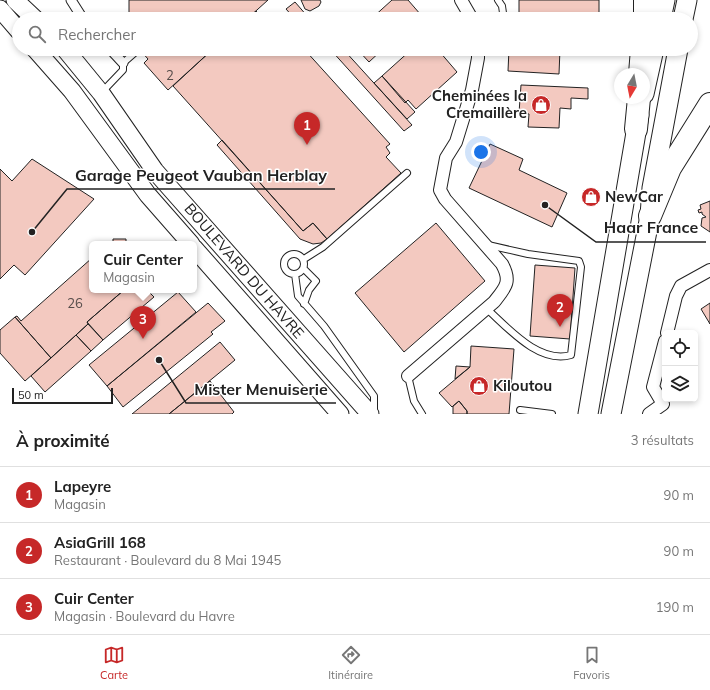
<!DOCTYPE html>
<html lang="fr">
<head>
<meta charset="utf-8">
<style>
  body { margin:0; font-family:Mulish,sans-serif; background:#f2f2f2; color:#222 }
  .controls { position:absolute; right:12px; bottom:12px; display:grid; overflow:hidden; border-radius:6px; box-shadow:0 2px 6px #0003 }
  .controls button { width:36px; height:36px; display:grid; place-items:center; padding:0; border:0; border-bottom:1px solid #e0e0e0; background:#fff; color:#222; font:20px sans-serif }
  .compass { position:absolute; left:614px; top:68px; width:36px; height:36px; border-radius:50%; background:#fff; box-shadow:0 2px 6px #0003; rotate:190deg }
  .scale { position:absolute; left:12px; bottom:10px; width:101px; box-sizing:border-box; padding-left:4px; border:2px solid #222; border-top:0; font-size:11px; line-height:14px; white-space:nowrap; color:#222; -webkit-text-stroke:3px #fff; paint-order:stroke }
  .you { position:absolute; left:481px; top:152px; width:14px; height:14px; margin:-10px; border:3px solid #fff; border-radius:50%; background:#1a73e8; box-shadow:0 0 0 6px #1a73e833 }
  .badge { display:grid; place-items:center; width:26px; height:26px; border-radius:50%; background:#c62828; color:#fff; font-size:13px; font-weight:700 }
  .pin { position:absolute; translate:-50% -33px; filter:drop-shadow(0 1px 2px #0008) }
  .pin::after { content:''; position:absolute; top:21px; width:14px; height:12px; background:inherit; clip-path:polygon(0 0,100% 0,50% 100%) }
  .popup { position:absolute; left:89px; top:241px; width:108px; height:52px; box-sizing:border-box; display:grid; place-content:center; border-radius:6px; background:#fff; filter:drop-shadow(0 1px 3px #0005); font-size:13px; white-space:nowrap; color:#767676 }
  .popup b { font-size:15px; color:#222 }
  .popup::after { content:''; position:absolute; left:50%; top:100%; margin-left:-8px; border:8px solid transparent; border-top-color:#fff }
  .list { margin:0; padding:0; list-style:none }
  h2 { display:flex; justify-content:space-between; align-items:center; height:52px; margin:0; padding:0 16px; font-size:17px }
  h2 small { font-size:13px; font-weight:400; color:#767676 }
  .list li { display:grid; grid-template-columns:26px 1fr auto; gap:12px; align-items:center; box-sizing:border-box; height:56px; padding:0 16px; border-top:1px solid #e0e0e0 }
  .list b { display:block; font-size:15px; white-space:nowrap }
  .list p { margin:0; font-size:13px; white-space:nowrap; color:#767676 }
  .list em { font-size:13px; font-style:normal; color:#767676 }
  .icon { flex:none; width:22px; height:22px; fill:none; stroke:currentColor; stroke-width:2; stroke-linecap:round; stroke-linejoin:round }
  .map { position:relative; flex:none; width:710px; height:414px; overflow:hidden }
  .search { position:absolute; background:#fff; box-shadow:0 2px 6px #0003; left:12px; right:12px; top:12px; height:44px; display:flex; align-items:center; gap:10px; box-sizing:border-box; padding:0 14px; border-radius:22px; color:#767676; font-size:15px }
  .sheet { height:220px; background:#fff }
  nav { display:flex; justify-content:space-around; align-items:center; box-sizing:border-box; height:56px; border-top:1px solid #e0e0e0; background:#fff; font-size:11px; color:#767676 }
  nav a { display:grid; justify-items:center; gap:2px }
  nav .on { color:#c62828 }
  .map>svg:first-child { display:block }
  .building { fill:#f3c9c0; stroke:#222 }
  .lines { fill:none; stroke-linecap:round; stroke-linejoin:round }
  .service-casing { stroke:#222; stroke-width:8 }
  .pedestrian-casing { stroke:#222; stroke-width:11 }
  .minor-casing { stroke:#222; stroke-width:14 }
  .secondary-casing { stroke:#222; stroke-width:19 }
  .primary-casing { stroke:#222; stroke-width:21 }
  .motorway-casing { stroke:#222; stroke-width:24 }
  .service { stroke:#fff; stroke-width:6 }
  .pedestrian { stroke:#fff; stroke-width:9 }
  .minor { stroke:#fff; stroke-width:12 }
  .secondary { stroke:#fff; stroke-width:17 }
  .primary { stroke:#fff; stroke-width:19 }
  .motorway { stroke:#fff; stroke-width:22 }
  .labels { text-anchor:middle; stroke-width:3; stroke-linejoin:round; paint-order:stroke }
  .number-label { font-size:13px; fill:#564c4a }
  .poi-label { font-size:15px; font-weight:bold; fill:#222; stroke:#fff; text-anchor:start }
  .street-label { font-size:15px; fill:#222; stroke:#fff }
  .leader { fill:none; stroke:#222; stroke-width:1.5 }
  .callout-dot { fill:#222; stroke:#fff; stroke-width:1.5 }
  .callout-label { font-size:16px; text-anchor:middle; font-weight:bold; fill:#222; stroke:#fff; stroke-width:3; stroke-linejoin:round; paint-order:stroke }
</style>
</head>
<body>
<div class="map">
<svg width="710" height="414" viewBox="0 0 710 414">
  <rect width="100%" height="100%" fill="#fff"/>
  <path class="building" d="M 129,0 L 268,0 L 247,19 L 129,19 Z
    M 301,0 L 320,0 L 321,2 L 319,6 L 310,11 L 305,9 Z
    M 392,0 L 408,0 L 421,15 L 416,19 L 371,19 Z
    M 519,0 L 599,0 L 599,14 L 519,14 Z
    M 295,2 L 308,17 L 306,19 L 295,19 L 286,9 Z
    M 256,11 L 263,19 L 247,19 Z
    M 139,49 L 213,49 L 168,90 L 144,63 L 148,59 Z
    M 213,49 L 304,49 L 390,144 L 386,147 L 390,153 L 386,157 L 401,173 L 327,239 L 313,223 L 303,231 L 173,86 Z
    M 330,49 L 343,49 L 412,125 L 404,131 Z
    M 357,49 L 383,49 L 369,62 Z
    M 412,49 L 429,49 L 434,56 L 439,51 L 457,72 L 416,109 L 408,100 L 405,103 L 382,76 Z
    M 509,49 L 560,49 L 559,74 L 508,71 Z
    M 382,76 L 415,112 L 407,119 L 374,83 Z
    M 521,85 L 588,88 L 588,99 L 571,98 L 571,109 L 560,108 L 559,128 L 528,127 L 529,114 L 519,113 Z
    M 222,140 L 303,231 L 313,223 L 327,239 L 321,243 L 313,244 L 300,239 L 217,145 Z
    M 490,144 L 523,159 L 519,170 L 567,193 L 552,227 L 469,188 Z
    M 32,159 L 94,199 L 25,275 L 14,265 L 0,279 L 0,169 L 12,181 Z
    M 710,201 L 710,232 L 701,226 L 702,218 L 706,217 L 702,214 L 702,212 L 699,213 L 698,210 L 701,209 L 700,205 Z
    M 436,223 L 485,281 L 404,352 L 355,293 Z
    M 113,239 L 126,239 L 126,244 L 113,244 Z
    M 92,258 L 92,290 L 124,290 L 87,322 L 88,324 L 51,358 L 15,317 L 17,316 L 21,321 Z
    M 535,265 L 575,268 L 570,339 L 530,336 Z
    M 124,290 L 147,290 L 154,297 L 103,340 L 87,322 Z
    M 178,292 L 196,312 L 107,386 L 89,365 Z
    M 208,303 L 225,321 L 211,332 L 213,334 L 123,407 L 107,386 Z
    M 710,303 L 710,324 L 701,309 Z
    M 15,317 L 51,358 L 25,381 L 0,353 L 0,330 Z
    M 88,324 L 103,340 L 91,351 L 76,335 Z
    M 76,335 L 91,351 L 45,392 L 31,376 Z
    M 220,342 L 235,360 L 169,414 L 132,414 Z
    M 471,346 L 514,349 L 509,414 L 467,414 L 467,411 L 459,401 L 452,407 L 439,393 L 470,367 Z
    M 456,366 L 470,367 L 455,379 Z
    M 210,381 L 234,412 L 232,414 L 169,414 Z
    M 459,401 L 467,411 L 467,414 L 453,414 L 453,406 Z"/>
  <g class="lines">
    <defs>
      <path id="service" d="M 498,0 L 502,6 L 503,13
        M 102,92 L 123,70 L 123,63 L 139,49
        M284 264a10 10 0 1 1 20 0a10 10 0 1 1-20 0Z
        M 304,259 L 323,247 L 407,173
        M 304,269 L 316,281 L 309,290 L 304,304
        M 295,274 L 298,296 L 324,326 L 374,396 L 374,412
        M 487,309 C 509,329 539,364 571,355 L 581,267 L 579,261 L 528,254 L 488,245
        M 408,376 L 414,401 L 422,414
        M 520,410 L 552,414"/>
      <path id="pedestrian" d="M 71,0 L 83,19
        M 110,49 L 123,63"/>
      <path id="minor" d="M 461,0 L 472,19
        M 667,333 L 676,296 L 681,286 L 710,270
        M 408,376 L 494,302 C 505,288 512,282 502,264 L 445,199 L 440,190 L 446,158 L 456,142 L 472,90 L 478,58 L 478,49
        M 649,414 L 663,404 L 653,387 L 665,341"/>
      <path id="secondary" d="M 15,0 L 35,19
        M 0,9 L 19,31
        M 35,49 L 72,91 L 148,195 L 191,244
        M 65,49 L 101,93 L 155,171 L 370,414
        M 194,248 L 340,414"/>
      <path id="primary" d="M 661,19 L 665,0
        M 683,19 L 687,0
        M 644,94 L 654,49
        M 588,414 L 639,115
        M 611,414 L 650,216 L 652,188 L 678,49"/>
      <path id="motorway" d="M 645,19 L 645,0
        M 640,74 L 642,49
        M 636,129 L 639,98
        M 650,216 L 670,168 L 710,104"/>
    </defs>
    <use href="#service" class="service-casing"/>
    <use href="#pedestrian" class="pedestrian-casing"/>
    <use href="#minor" class="minor-casing"/>
    <use href="#secondary" class="secondary-casing"/>
    <use href="#primary" class="primary-casing"/>
    <use href="#motorway" class="motorway-casing"/>
    <use href="#service" class="service"/>
    <use href="#pedestrian" class="pedestrian"/>
    <use href="#minor" class="minor"/>
    <use href="#secondary" class="secondary"/>
    <use href="#primary" class="primary"/>
    <use href="#motorway" class="motorway"/>
  </g>
  <defs>
    <symbol id="shop-disc" viewBox="-11 -11 22 22"><circle r="9.5" fill="#c62828" stroke="#fff"/><path d="M-5-2.5h2.3a2.7 3.5 0 0 1 5.4 0H5L5.5 6h-11ZM-1.5-2.5h3a1.5 2.3 0 0 0-3 0Z" fill="#fff"/></symbol>
  </defs>
  <g fill-rule="evenodd">
    <use href="#shop-disc" x="530" y="94" width="22" height="22"/>
    <use href="#shop-disc" x="580" y="186" width="22" height="22"/>
    <use href="#shop-disc" x="468" y="375" width="22" height="22"/>
  </g>
  <g class="labels">
    <g class="number-label">
      <text x="170" y="80">2</text>
      <text x="75" y="308">26</text>
    </g>
    <g class="poi-label">
      <text x="527" y="101" text-anchor="end">Cheminées la<tspan x="527" dy="17">Cremaillère</tspan></text>
      <text x="605" y="202">NewCar</text>
      <text x="493" y="391">Kiloutou</text>
    </g>
    <g class="street-label">
      <text transform="translate(244 271) rotate(49)" y="5">BOULEVARD DU HAVRE</text>
    </g>
  </g>
  <path class="leader" d="M32 232L67 189H335M545 205L596 242H706M159 360L186 403H336"/>
  <g class="callout-dot">
    <circle cx="32" cy="232" r="4"/>
    <circle cx="545" cy="205" r="4"/>
    <circle cx="159" cy="360" r="4"/>
  </g>
  <g class="callout-label">
    <text x="201" y="181">Garage Peugeot Vauban Herblay</text>
    <text x="651" y="233">Haar France</text>
    <text x="261" y="395">Mister Menuiserie</text>
  </g>
</svg>
<div class="controls">
<button><svg class="icon" aria-label="locate" viewBox="0 0 24 24"><circle cx="12" cy="12" r="6"/><path d="M12 2v4M12 18v4M2 12h4M18 12h4"/></svg></button>
<button><svg class="icon" aria-label="layers" viewBox="0 0 24 24"><path d="M12 4l9 5-9 5-9-5zM3 14l9 5 9-5"/></svg></button>
</div>
<svg class="compass" viewBox="-18 -18 36 36"><path d="M0-13l5 13h-10z" fill="#e53935"/><path d="M0 13l5-13h-10z" fill="#767676"/></svg>
<div class="scale">50 m</div>
<div class="you"></div>
<div class="pin badge" style="left:307px;top:145px">1</div>
<div class="pin badge" style="left:560px;top:327px">2</div>
<div class="pin badge" style="left:143px;top:339px">3</div>
<div class="popup"><b>Cuir Center</b>Magasin</div>
<div class="search"><svg class="icon" aria-label="search" viewBox="0 0 24 24"><circle cx="10" cy="10" r="6"/><path d="M15 15l6 6"/></svg>Rechercher</div>
</div>
<section class="sheet">
<h2>À proximité<small>3 résultats</small></h2>
<ul class="list">
<li><span class="badge">1</span><div><b>Lapeyre</b><p>Magasin</p></div><em>90 m</em></li>
<li><span class="badge">2</span><div><b>AsiaGrill 168</b><p>Restaurant · Boulevard du 8 Mai 1945</p></div><em>90 m</em></li>
<li><span class="badge">3</span><div><b>Cuir Center</b><p>Magasin · Boulevard du Havre</p></div><em>190 m</em></li>
</ul>
</section>
<nav>
<a class="on"><svg class="icon" aria-label="map" viewBox="0 0 24 24"><path d="M3 6l6-2 6 2 6-2v14l-6 2-6-2-6 2zM9 4v14M15 6v14"/></svg>Carte</a>
<a><svg class="icon" aria-label="directions" viewBox="0 0 24 24"><path d="M12 3l9 9-9 9-9-9zM9 14v-3h6M13 9l2 2-2 2"/></svg>Itinéraire</a>
<a><svg class="icon" aria-label="saved" viewBox="0 0 24 24"><path d="M7 4h10v16l-5-4-5 4z"/></svg>Favoris</a>
</nav>
</body>
</html>
